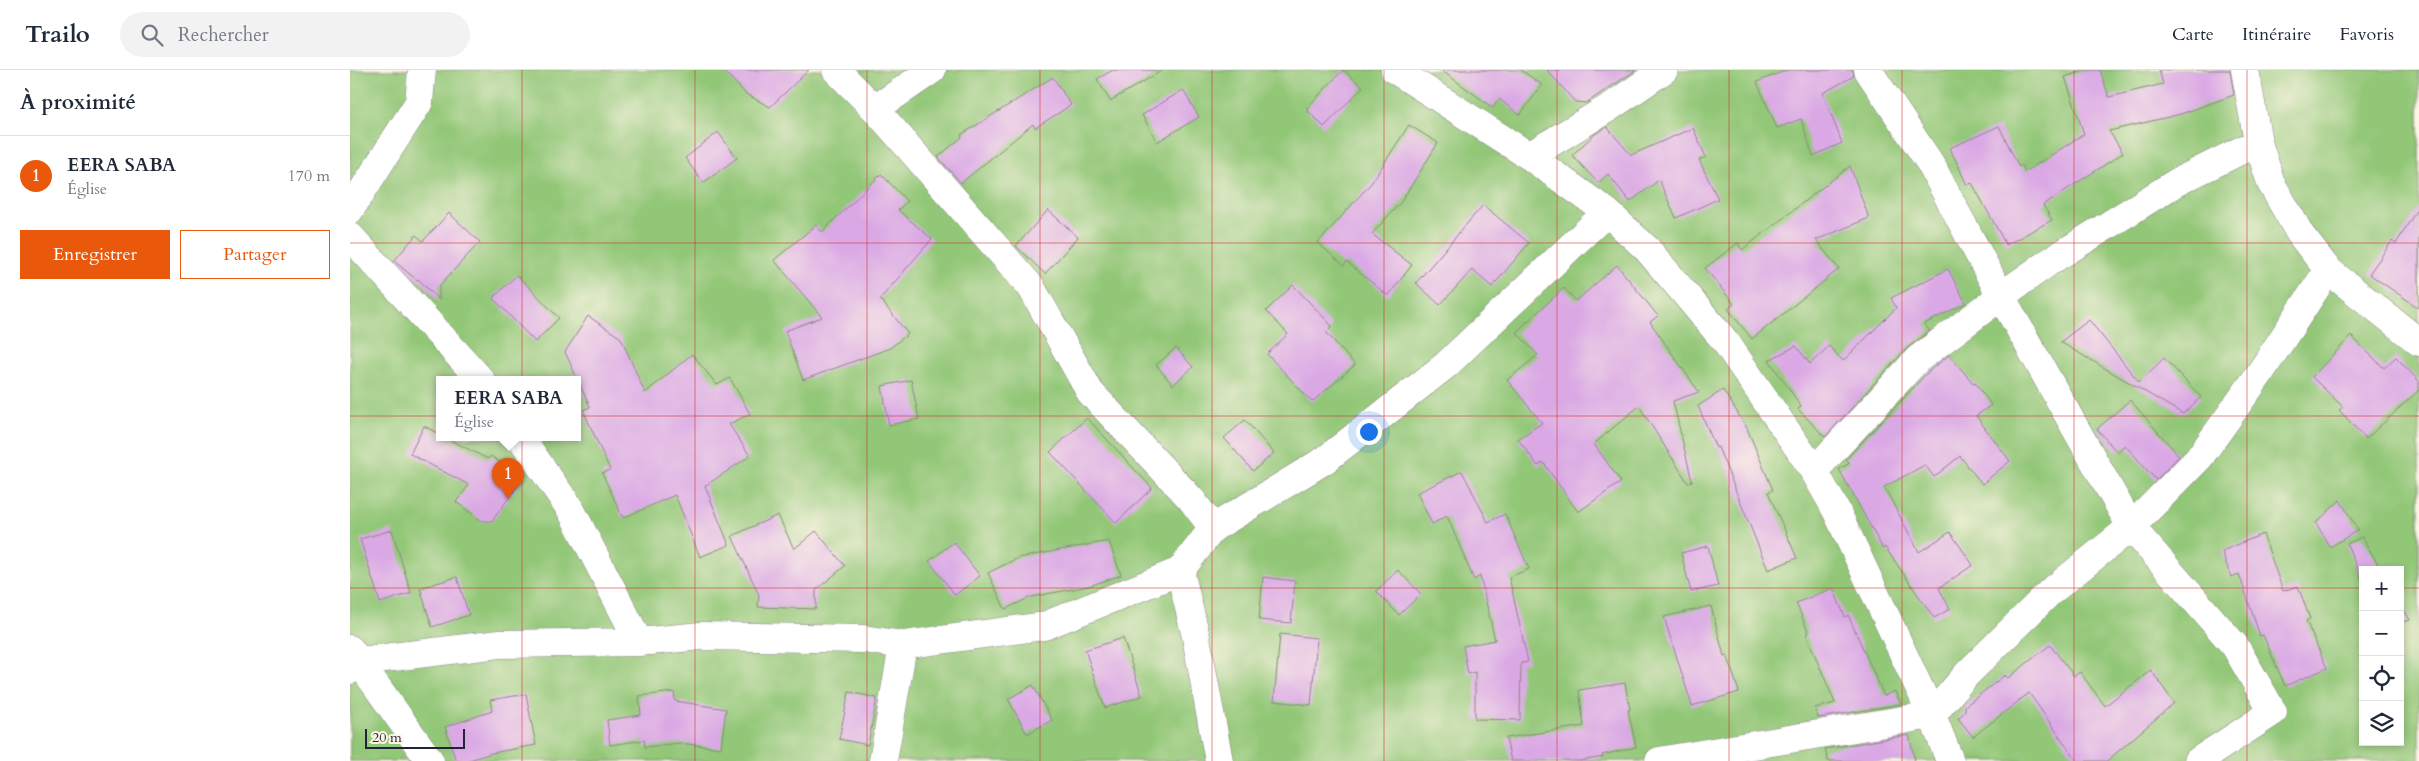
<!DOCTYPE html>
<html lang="fr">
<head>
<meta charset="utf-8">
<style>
  body { margin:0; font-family:Cardo,serif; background:#f2f2f3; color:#1f2937 }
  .controls { position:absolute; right:15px; bottom:15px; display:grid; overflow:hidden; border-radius:0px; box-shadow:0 2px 8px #0003 }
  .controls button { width:45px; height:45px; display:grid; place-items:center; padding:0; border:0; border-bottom:1px solid #e0e1e3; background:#fff; color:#1f2937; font:25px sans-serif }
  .scale { position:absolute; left:15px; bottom:12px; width:100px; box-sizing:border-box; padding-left:5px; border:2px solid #22223b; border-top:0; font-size:14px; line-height:18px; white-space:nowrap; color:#22223b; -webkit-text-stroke:4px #fcf5e5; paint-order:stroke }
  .you { position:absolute; left:1018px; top:361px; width:18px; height:18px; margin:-12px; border:4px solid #fff; border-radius:50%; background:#1a73e8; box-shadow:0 0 0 8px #1a73e833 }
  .badge { display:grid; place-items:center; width:32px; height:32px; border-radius:50%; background:#ea580c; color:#fff; font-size:16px; font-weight:700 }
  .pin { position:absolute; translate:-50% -41px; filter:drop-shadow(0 1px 2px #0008) }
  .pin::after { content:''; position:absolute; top:26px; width:18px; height:15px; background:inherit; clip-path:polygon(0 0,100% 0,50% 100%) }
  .popup { position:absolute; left:86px; top:306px; width:145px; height:65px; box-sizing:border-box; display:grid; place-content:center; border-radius:0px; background:#fff; filter:drop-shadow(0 1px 4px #0005); font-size:16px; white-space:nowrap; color:#747a83 }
  .popup b { font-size:19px; color:#1f2937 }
  .popup::after { content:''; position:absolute; left:50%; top:100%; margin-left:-10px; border:10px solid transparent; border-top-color:#fff }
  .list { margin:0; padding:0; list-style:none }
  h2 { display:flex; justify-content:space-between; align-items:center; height:65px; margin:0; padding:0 20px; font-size:21px }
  h2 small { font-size:16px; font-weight:400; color:#747a83 }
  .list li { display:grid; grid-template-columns:32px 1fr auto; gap:15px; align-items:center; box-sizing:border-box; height:80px; padding:0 20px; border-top:1px solid #e0e1e3 }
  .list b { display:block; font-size:19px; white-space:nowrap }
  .list p { margin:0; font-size:16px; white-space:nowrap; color:#747a83 }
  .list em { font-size:16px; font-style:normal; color:#747a83 }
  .actions { display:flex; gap:10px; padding:15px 20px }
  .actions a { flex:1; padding:11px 0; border:1px solid #ea580c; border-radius:0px; text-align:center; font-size:18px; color:#ea580c }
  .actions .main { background:#ea580c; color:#fff }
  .icon { flex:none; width:28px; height:28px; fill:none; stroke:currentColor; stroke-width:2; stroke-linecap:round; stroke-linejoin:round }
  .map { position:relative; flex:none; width:2069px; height:691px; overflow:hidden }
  header { display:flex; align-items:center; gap:30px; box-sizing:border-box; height:70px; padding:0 25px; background:#fff; border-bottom:1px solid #e0e1e3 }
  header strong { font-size:24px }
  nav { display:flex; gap:28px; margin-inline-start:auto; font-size:18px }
  .search { width:350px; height:45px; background:#f2f2f3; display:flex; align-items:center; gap:12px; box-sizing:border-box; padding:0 18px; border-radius:28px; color:#747a83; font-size:19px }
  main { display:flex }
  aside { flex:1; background:#fff }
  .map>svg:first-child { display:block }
  .green { fill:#93c778; stroke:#5a745a; fill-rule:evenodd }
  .building { fill:#daa8e5 }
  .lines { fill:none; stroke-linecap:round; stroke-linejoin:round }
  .minor-casing { stroke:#8c8686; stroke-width:29 }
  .minor { stroke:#fff; stroke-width:28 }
  .grid { fill:none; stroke:#d62828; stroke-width:1; stroke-opacity:0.55 }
</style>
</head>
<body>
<header>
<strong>Trailo</strong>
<div class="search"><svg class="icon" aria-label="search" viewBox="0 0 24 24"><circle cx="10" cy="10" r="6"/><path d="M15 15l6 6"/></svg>Rechercher</div>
<nav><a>Carte</a><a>Itinéraire</a><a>Favoris</a></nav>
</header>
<main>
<aside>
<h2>À proximité<small></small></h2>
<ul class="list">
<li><span class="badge">1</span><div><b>EERA SABA</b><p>Église</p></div><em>170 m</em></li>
</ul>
<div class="actions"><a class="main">Enregistrer</a><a>Partager</a></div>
</aside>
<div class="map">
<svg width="2069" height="691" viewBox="0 0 2069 691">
  <rect width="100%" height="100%" fill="#fcf5e5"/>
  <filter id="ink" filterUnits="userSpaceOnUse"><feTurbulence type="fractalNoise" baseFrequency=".02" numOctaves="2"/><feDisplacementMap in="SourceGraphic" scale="10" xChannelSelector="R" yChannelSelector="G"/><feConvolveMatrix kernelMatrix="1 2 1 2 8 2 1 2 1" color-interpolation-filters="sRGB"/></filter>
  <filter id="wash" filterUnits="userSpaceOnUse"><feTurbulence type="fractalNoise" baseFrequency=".0096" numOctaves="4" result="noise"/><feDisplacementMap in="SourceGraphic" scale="20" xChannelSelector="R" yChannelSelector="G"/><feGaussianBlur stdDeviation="1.12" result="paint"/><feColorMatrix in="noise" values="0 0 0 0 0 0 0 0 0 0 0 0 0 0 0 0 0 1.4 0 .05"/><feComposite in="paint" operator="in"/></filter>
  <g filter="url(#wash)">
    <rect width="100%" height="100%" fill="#f6ead2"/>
    <path class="green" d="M 0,0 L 2069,0 L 2069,691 L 0,691 ZM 89,310 L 227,310 L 227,368 L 89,368 ZM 2013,500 L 2050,500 L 2050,672 L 2013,672 Z"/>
    <g id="blocks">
      <path class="building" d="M 373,0 L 459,0 L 420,37 L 396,24 Z
        M 763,0 L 813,0 L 760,31 L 747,9 Z
        M 993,0 L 1013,17 L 974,57 L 956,39 Z
        M 1091,0 L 1171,0 L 1192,15 L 1170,45 L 1149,29 L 1143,38 Z
        M 1197,0 L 1286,0 L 1236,33 L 1225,32 Z
        M 1437,0 L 1503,0 L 1504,6 L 1473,23 L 1492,73 L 1463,86 L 1451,49 L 1427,58 L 1407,12 Z
        M 1736,0 L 1750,0 L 1759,27 L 1813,14 L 1809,0 L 1880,0 L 1884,25 L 1831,44 L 1759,61 L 1773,83 L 1693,135 L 1702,150 L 1656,175 L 1622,113 L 1617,115 L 1600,78 L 1649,56 L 1669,97 L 1672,95 L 1675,102 L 1734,64 L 1715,7 Z
        M 703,7 L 721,35 L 685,58 L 683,54 L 611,113 L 588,87 L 612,67 L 611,65 Z
        M 833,20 L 849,47 L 807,72 L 792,45 Z
        M 1059,55 L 1088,73 L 1051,132 L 1022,164 L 1062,195 L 1038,226 L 997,192 L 994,196 L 968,173 L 1022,112 Z
        M 1257,57 L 1281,85 L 1343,58 L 1356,87 L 1349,90 L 1368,129 L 1326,148 L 1309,110 L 1280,132 L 1258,104 L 1248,113 L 1222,85 L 1245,64 Z
        M 368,62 L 387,88 L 353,113 L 335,88 Z
        M 1500,96 L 1519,148 L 1466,170 L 1489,199 L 1402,269 L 1378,239 L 1384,234 L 1355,198 L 1388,173 L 1392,180 Z
        M 531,104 L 557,131 L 548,140 L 582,169 L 530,229 L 558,264 L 540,278 L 453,310 L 435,261 L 472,247 L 424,190 L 466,155 L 472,162 Z
        M 1133,135 L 1179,173 L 1142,217 L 1122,200 L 1090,235 L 1066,213 Z
        M 2069,136 L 2069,238 L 2019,204 L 2042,171 L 2046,174 Z
        M 698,140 L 728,167 L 695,204 L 666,176 Z
        M 99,143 L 130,172 L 89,216 L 89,230 L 68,209 L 67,210 L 44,191 L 66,165 L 73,171 Z
        M 1267,195 L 1308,246 L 1300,252 L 1349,322 L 1323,331 L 1342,411 L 1338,413 L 1289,336 L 1244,374 L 1271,412 L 1228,442 L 1193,392 L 1188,396 L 1168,369 L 1192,353 L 1157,310 L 1188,285 L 1166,262 L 1214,218 L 1226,231 Z
        M 1598,199 L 1616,233 L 1574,254 L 1580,261 L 1557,278 L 1475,367 L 1448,339 L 1451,336 L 1419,290 L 1446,276 L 1460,294 L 1479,276 L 1493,291 L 1546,238 L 1541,228 Z
        M 167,205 L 209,248 L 185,272 L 143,228 Z
        M 943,215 L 982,256 L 976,262 L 1005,295 L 962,332 L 917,284 L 938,264 L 916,241 Z
        M 238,246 L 271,268 L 295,323 L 342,284 L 367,315 L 380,308 L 400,344 L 379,354 L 400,386 L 355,416 L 379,475 L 350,487 L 325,425 L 273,448 L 252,403 L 260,400 L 233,340 L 240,337 L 215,282 Z
        M 1739,250 L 1789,312 L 1814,288 L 1851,327 L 1833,344 L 1710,272 Z
        M 2001,266 L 2034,298 L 2046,287 L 2069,311 L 2069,320 L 2016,369 L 1989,340 L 1993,337 L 1962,307 Z
        M 826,278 L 843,297 L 823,315 L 806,295 Z
        M 1599,285 L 1623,313 L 1625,312 L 1641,335 L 1626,346 L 1660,391 L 1632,414 L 1610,386 L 1584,407 L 1575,395 L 1534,417 L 1569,482 L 1600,462 L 1623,495 L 1589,518 L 1600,539 L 1584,548 L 1535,477 L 1533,479 L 1489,399 L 1500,393 L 1496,389 L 1579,301 Z
        M 561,310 L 569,349 L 539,355 L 532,316 Z
        M 1373,320 L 1396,356 L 1423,420 L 1418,422 L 1447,488 L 1418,500 L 1368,377 L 1366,378 L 1348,336 Z
        M 1780,330 L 1829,386 L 1806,410 L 1775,375 L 1767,382 L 1747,359 Z
        M 737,348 L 802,418 L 766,453 L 700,382 Z
        M 895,350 L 924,383 L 903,401 L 874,368 Z
        M 74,356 L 89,364 L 89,368 L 96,368 L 138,389 L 141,386 L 173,409 L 142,451 L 132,451 L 106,432 L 119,415 L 60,384 Z
        M 1112,401 L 1138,452 L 1155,444 L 1179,499 L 1159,507 L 1178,592 L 1171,593 L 1170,650 L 1125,649 L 1125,602 L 1118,604 L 1113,576 L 1145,570 L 1130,506 L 1124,510 L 1097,446 L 1082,454 L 1067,423 Z
        M 1990,430 L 2008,460 L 1980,477 L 1966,453 Z
        M 428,445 L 444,479 L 466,461 L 495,496 L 466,520 L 466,539 L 408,537 L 409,525 L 382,466 Z
        M 42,460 L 61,523 L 30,533 L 10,469 Z
        M 1913,464 L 1933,521 L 1948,516 L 1960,549 L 1956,551 L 1977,598 L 1935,616 L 1913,565 L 1910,566 L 1889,504 L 1881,507 L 1872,481 Z
        M 2012,467 L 2031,500 L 2013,500 L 2013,513 L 1997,474 Z
        M 759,471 L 771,505 L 739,516 L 681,527 L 655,539 L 638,503 L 668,488 Z
        M 604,472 L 630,506 L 605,525 L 579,491 Z
        M 1358,476 L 1368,516 L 1341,522 L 1331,483 Z
        M 1048,500 L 1071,524 L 1049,545 L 1026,521 Z
        M 107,507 L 119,545 L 82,557 L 70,518 Z
        M 913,507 L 945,511 L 941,553 L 909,550 Z
        M 1483,518 L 1495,547 L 1498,545 L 1534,626 L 1545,621 L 1551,634 L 1468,648 L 1465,638 L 1485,633 L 1456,564 L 1459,563 L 1446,533 Z
        M 2050,533 L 2060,550 L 2050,553 Z
        M 1361,536 L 1374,586 L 1377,585 L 1389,622 L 1342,636 L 1314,547 Z
        M 930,564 L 967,568 L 961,635 L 924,631 Z
        M 773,568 L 792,626 L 755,638 L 735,580 Z
        M 1700,575 L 1724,606 L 1730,602 L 1755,636 L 1801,600 L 1824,633 L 1757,691 L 1727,691 L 1679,623 L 1623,667 L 1608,648 L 1615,642 L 1615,636 L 1655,605 L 1658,608 Z
        M 1275,613 L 1280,640 L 1278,640 L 1286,677 L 1252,685 L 1253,687 L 1231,691 L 1161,691 L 1156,668 L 1234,656 L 1229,620 Z
        M 683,615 L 702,650 L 677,664 L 658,629 Z
        M 324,622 L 325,631 L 376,639 L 371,678 L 330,673 L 295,677 L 294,670 L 260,675 L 257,650 L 291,645 L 289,626 Z
        M 499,622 L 527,628 L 518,675 L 489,669 Z
        M 176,624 L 186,675 L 142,683 L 116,691 L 106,691 L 95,657 L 142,641 L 140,630 Z
        M 1559,665 L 1565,691 L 1478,691 L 1475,679 Z"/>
    </g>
  </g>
  <g filter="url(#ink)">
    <use href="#blocks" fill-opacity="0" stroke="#8c8686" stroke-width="1"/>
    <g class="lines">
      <defs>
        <path id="minor" d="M 486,0 L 525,39 L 681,217 L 740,322 L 841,429 L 863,458
          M 1045,0 L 1179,86 L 1257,142 L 1297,179 L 1375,271 L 1464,401 L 1486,440 L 1582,645 L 1600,691
          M 1518,0 L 1580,93 L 1651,226 L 1781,457 L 1885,576 L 1923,642 L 1848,691
          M 1895,0 L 1908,72 L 1921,113 L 1950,164 L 1978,200 L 2069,272
          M 525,39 L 582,0
          M 1179,86 L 1260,37 L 1314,0
          M 0,140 L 69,32 L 72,0
          M 0,166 L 131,310
          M 171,368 L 221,440 L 289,572
          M 1464,401 L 1568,289 L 1651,226 L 1699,192 L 1827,112 L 1908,72
          M 830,501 L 846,567 L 869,691
          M 0,579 L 80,691
          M 0,600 L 10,591 L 149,574 L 289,572 L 351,566 L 513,569 L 553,575 L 694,556 L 830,501 L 863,458 L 975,390 L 1096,295 L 1257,142
          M 533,691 L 553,575
          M 1309,691 L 1582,645 L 1617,604 L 1699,523 L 1781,457 L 1849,388 L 1908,306 L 1978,200"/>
      </defs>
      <use href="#minor" class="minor-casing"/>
      <use href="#minor" class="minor"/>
    </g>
  </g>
  <path class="grid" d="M 172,0 L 172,691M 345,0 L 345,691M 517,0 L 517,691M 690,0 L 690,691M 862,0 L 862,691M 1034,0 L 1034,691M 1207,0 L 1207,691M 1379,0 L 1379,691M 1552,0 L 1552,691M 1724,0 L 1724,691M 1897,0 L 1897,691M 0,173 L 2069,173M 0,346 L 2069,346M 0,518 L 2013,518M 2050,518 L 2069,518"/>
</svg>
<div class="controls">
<button>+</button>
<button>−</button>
<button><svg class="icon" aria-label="locate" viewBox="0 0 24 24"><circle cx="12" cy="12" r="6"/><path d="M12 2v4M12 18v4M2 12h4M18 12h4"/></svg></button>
<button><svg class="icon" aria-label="layers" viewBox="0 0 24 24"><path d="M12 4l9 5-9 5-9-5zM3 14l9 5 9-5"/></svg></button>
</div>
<div class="scale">20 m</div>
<div class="you"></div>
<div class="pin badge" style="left:158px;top:429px">1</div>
<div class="popup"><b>EERA SABA</b>Église</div>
</div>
</main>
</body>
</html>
